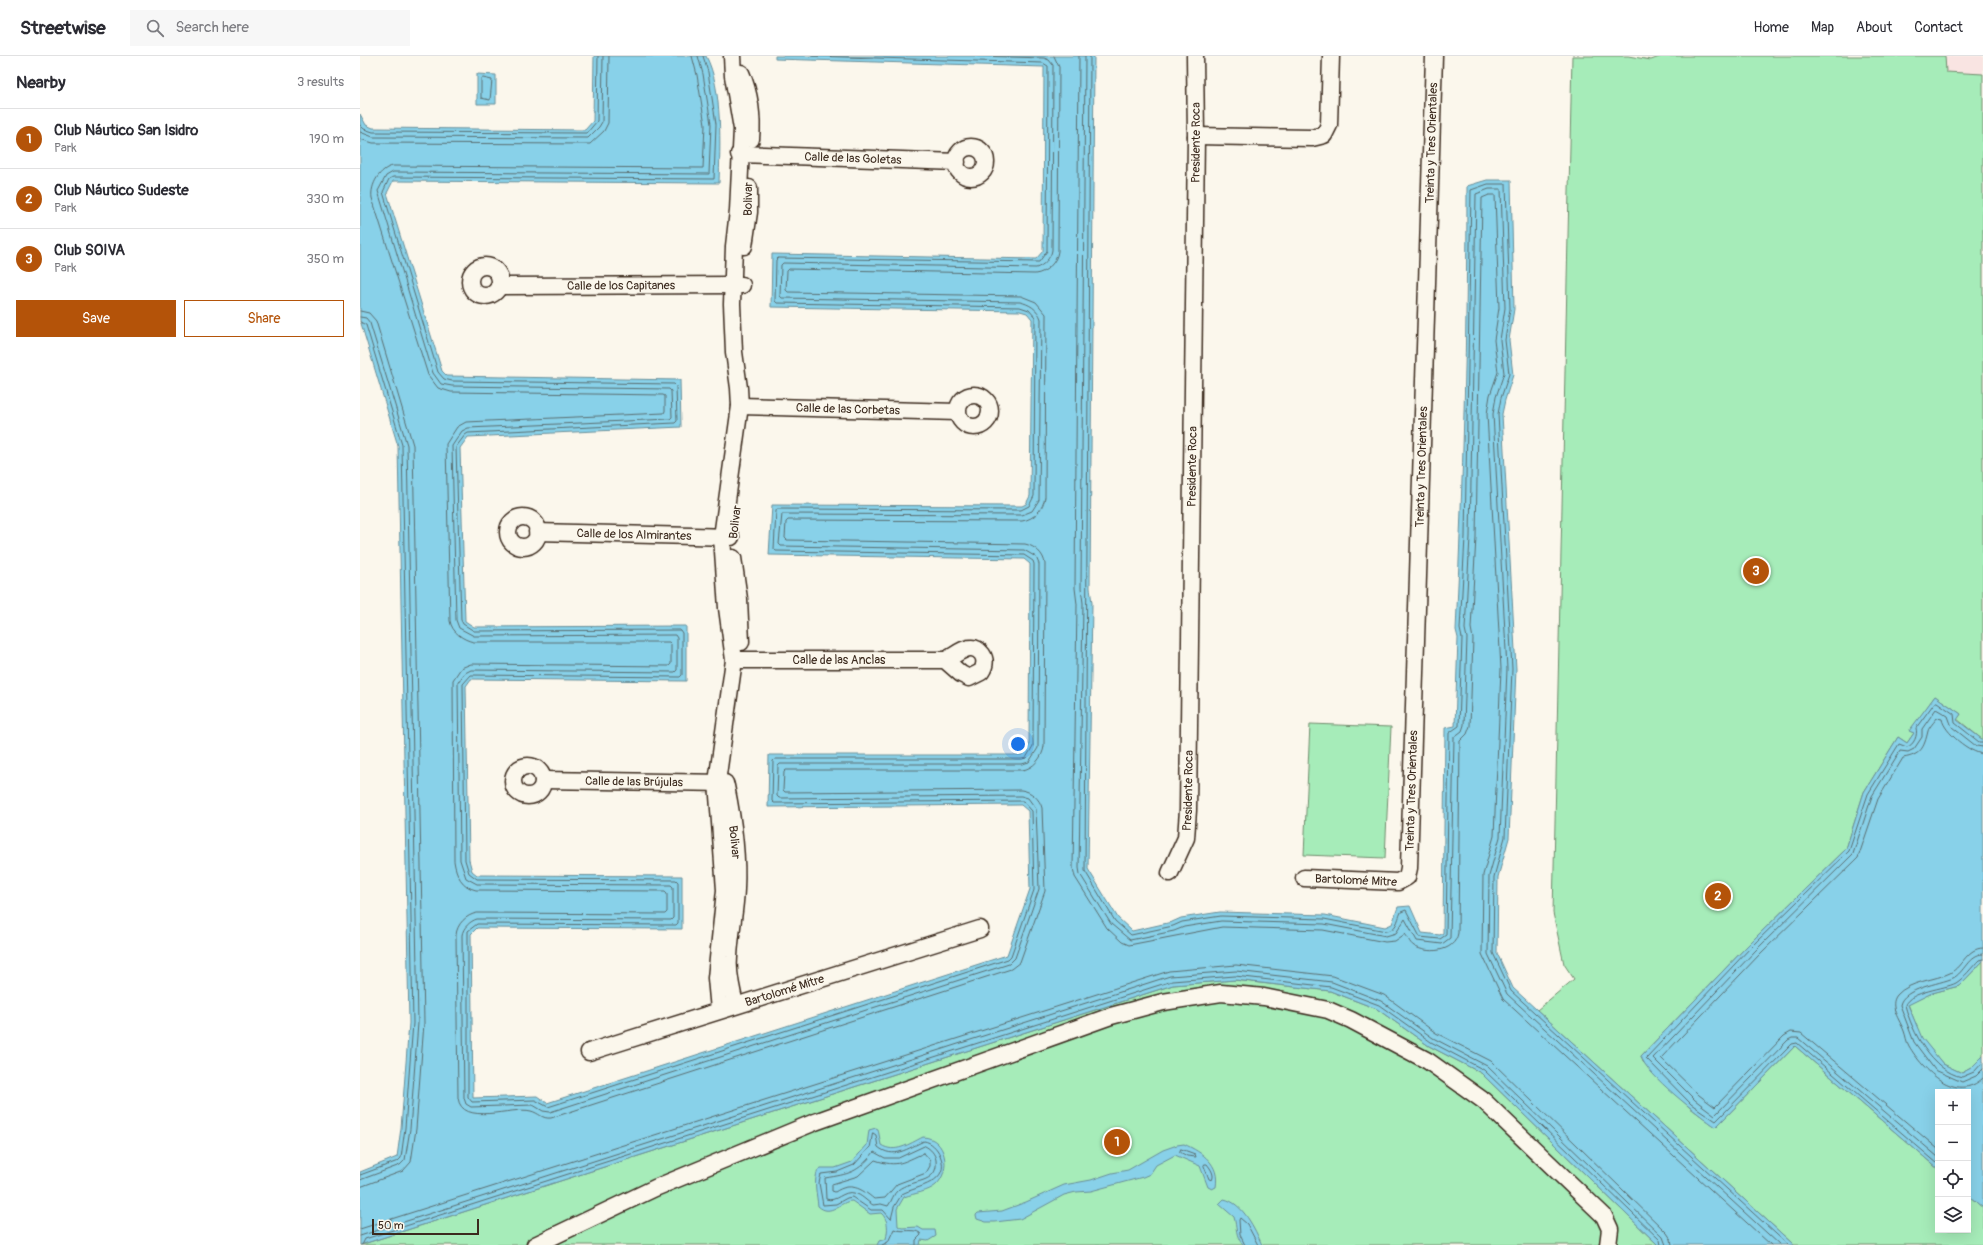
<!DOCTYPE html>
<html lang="en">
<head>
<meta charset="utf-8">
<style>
  body { margin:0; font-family:Pangolin,sans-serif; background:#f7f7f7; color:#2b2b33 }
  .controls { position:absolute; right:12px; bottom:12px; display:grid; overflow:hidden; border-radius:0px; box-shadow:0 4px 16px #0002 }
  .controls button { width:36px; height:36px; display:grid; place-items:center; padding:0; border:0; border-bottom:1px solid #e1e1e2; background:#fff; color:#2b2b33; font:20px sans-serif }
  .scale { position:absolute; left:12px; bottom:10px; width:107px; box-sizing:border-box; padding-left:4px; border:2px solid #3b2a1e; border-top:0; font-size:11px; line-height:14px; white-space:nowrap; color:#3b2a1e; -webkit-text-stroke:3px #fbf7ec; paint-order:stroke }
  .you { position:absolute; left:658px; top:688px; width:14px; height:14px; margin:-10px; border:3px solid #fff; border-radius:50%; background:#1a73e8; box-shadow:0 0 0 6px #1a73e833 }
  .badge { display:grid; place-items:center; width:26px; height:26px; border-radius:50%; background:#b45309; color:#fff; font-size:13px; font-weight:700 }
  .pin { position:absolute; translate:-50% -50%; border:2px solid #fff; box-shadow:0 1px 4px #0006 }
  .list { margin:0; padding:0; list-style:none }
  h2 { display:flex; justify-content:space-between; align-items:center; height:52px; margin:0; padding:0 16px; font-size:17px }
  h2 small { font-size:13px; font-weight:400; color:#7c7c81 }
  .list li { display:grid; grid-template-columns:26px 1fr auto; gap:12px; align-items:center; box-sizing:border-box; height:60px; padding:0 16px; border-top:1px solid #e1e1e2 }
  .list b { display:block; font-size:15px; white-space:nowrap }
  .list p { margin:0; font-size:13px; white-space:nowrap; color:#7c7c81 }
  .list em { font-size:13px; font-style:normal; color:#7c7c81 }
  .actions { display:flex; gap:8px; padding:12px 16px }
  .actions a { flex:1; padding:9px 0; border:1px solid #b45309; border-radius:0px; text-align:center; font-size:14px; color:#b45309 }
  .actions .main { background:#b45309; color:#fff }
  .icon { flex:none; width:22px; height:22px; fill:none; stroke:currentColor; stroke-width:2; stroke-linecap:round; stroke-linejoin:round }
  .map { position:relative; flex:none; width:1623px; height:1189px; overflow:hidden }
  header { display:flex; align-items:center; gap:24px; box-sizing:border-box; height:56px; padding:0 20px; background:#fff; border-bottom:1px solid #e1e1e2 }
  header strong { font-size:19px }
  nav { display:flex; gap:22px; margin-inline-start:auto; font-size:14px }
  .search { width:280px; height:36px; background:#f7f7f7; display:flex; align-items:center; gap:10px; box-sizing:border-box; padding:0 14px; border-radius:0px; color:#7c7c81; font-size:15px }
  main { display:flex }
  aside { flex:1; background:#fff }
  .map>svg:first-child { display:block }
  .built { fill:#f9e4e2 }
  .green { fill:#a6ecb9; stroke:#708b6c }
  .water { fill:#88d1e9; stroke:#698e98 }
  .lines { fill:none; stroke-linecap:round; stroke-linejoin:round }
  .shore { stroke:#5a6d6f; stroke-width:1 }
  .street-casing { stroke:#3b2a1e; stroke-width:19 }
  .street { stroke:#fbf7ec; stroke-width:16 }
  .labels { text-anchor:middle; stroke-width:3.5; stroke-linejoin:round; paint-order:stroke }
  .street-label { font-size:12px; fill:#3b2a1e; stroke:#fbf7ec }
</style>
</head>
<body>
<header>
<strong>Streetwise</strong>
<div class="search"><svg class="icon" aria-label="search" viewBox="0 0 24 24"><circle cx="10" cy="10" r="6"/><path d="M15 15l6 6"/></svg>Search here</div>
<nav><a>Home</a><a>Map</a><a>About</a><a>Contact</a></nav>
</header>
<main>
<aside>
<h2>Nearby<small>3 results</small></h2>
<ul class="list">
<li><span class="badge">1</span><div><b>Club Náutico San Isidro</b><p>Park</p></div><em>190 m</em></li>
<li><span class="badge">2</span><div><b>Club Náutico Sudeste</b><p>Park</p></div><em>330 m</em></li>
<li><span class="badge">3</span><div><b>Club SOIVA</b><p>Park</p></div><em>350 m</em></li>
</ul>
<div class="actions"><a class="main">Save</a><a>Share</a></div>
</aside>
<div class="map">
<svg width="1623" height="1189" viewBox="0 0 1623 1189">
  <rect width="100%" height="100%" fill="#fbf7ec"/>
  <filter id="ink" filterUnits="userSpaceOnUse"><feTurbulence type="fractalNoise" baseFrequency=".025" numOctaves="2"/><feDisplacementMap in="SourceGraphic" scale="8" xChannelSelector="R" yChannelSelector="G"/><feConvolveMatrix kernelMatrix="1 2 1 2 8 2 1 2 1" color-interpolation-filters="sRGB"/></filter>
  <g filter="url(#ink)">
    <path class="built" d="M 1585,0 L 1623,0 L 1623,18 L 1586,16 Z"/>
    <path class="green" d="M 1212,0 L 1268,0 L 1291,4 L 1302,0 L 1585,0 L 1586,16 L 1623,18 L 1623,684 L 1597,663 L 1601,658 L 1575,640 L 1550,675 L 1554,677 L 1547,687 L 1538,681 L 1504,736 L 1486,793 L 1390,887 L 1281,1000 L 1283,1006 L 1329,1051 L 1356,1071 L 1435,990 L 1578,1113 L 1578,1174 L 1608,1174 L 1608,1139 L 1623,1152 L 1623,1189 L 1434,1189 L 1177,954 L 1214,923 L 1204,908 L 1193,857 Z
      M 950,668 L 1031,671 L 1025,802 L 944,799 Z
      M 1623,905 L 1623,1000 L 1611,1012 L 1602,1017 L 1583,1008 L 1561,982 L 1548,948 L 1572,937 L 1599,930 Z
      M 874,924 L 970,935 L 1017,953 L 1069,990 L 1121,1017 L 1298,1189 L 0,1189 L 813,929 Z"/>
    <path class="water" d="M 234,0 L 346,0 C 363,32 360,91 359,127 L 33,125 L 27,137 L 82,315 L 87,320 L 320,324 L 321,371 L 108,381 L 100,392 L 105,565 L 114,571 L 326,570 L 326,625 L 111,623 L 106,630 L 109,804 L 112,815 L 117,819 L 322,820 L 322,873 L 117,872 L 111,878 L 113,1042 L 177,1040 L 187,1047 L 647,899 L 670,833 L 668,755 L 661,749 L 408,751 L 409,699 L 662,699 L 669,690 L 670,508 L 664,503 L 409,499 L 412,449 L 662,450 L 666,448 L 670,440 L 672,263 L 667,257 L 660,255 L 411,251 L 412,198 L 676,203 L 683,195 L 684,11 L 415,3 L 415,0 L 734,0 L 730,532 L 732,547 L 728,813 L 758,862 L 772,875 L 812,866 L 821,862 L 860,856 L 965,859 L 1025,871 L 1032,868 L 1038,851 L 1050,850 L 1062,877 L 1080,879 L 1083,877 L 1085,672 L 1095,670 L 1098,582 L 1096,574 C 1103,426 1107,278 1107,130 L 1127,124 L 1151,124 L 1154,253 L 1149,284 L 1153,319 L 1145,344 L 1142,358 L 1156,613 L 1149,782 L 1138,821 L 1137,897 L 1153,932 L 1434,1189 L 1298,1189 L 1121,1017 L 1069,990 L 1017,953 L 970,935 L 875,924 L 813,929 L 0,1189 L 0,1116 L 37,1101 L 41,1072 L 49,967 L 38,390 L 0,264 L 0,58 L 6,69 L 13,72 L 225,74 L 233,65 Z
      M 117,18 L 136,19 L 136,48 L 117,48 Z
      M 1575,640 L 1601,658 L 1597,664 L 1623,684 L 1623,905 L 1599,930 L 1572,937 L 1548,949 L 1562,982 L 1583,1008 L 1602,1017 L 1611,1012 L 1623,1000 L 1623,1152 L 1608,1139 L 1608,1036 L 1578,1036 L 1578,1113 L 1435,990 L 1356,1071 C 1340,1060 1285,1018 1281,1000 L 1390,887 L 1486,793 L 1504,736 L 1538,681 L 1547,687 L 1554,677 L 1549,675 Z
      M 516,1072 L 518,1073 L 521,1089 C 535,1098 549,1088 563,1081 C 586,1082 592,1114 576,1129 C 568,1136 555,1137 544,1141 L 537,1153 L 538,1170 L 542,1172 L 558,1171 L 563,1174 L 575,1174 L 576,1180 L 568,1185 L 561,1184 L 560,1189 L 517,1189 L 519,1185 L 526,1183 C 528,1174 529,1164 521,1157 L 510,1158 L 492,1145 C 480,1145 471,1162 458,1150 C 457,1139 453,1125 458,1114 L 461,1112 L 475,1112 L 492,1106 L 507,1089 L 509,1074 Z
      M 824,1088 C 843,1097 860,1108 856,1131 L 852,1133 L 848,1131 L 840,1110 L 815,1099 L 796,1109 L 790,1118 L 783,1121 L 731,1135 L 716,1136 L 704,1139 L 660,1163 L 635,1166 L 626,1166 L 617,1163 L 616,1159 L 618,1157 L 642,1155 L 666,1146 L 704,1129 L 731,1124 L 752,1117 L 768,1114 L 803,1094 L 817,1089 Z
      M 864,1143 C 883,1147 895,1173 902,1189 L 883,1189 C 875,1180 877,1171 874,1161 L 859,1148 Z"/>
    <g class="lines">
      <path class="shore" d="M 332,0 L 337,19 L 345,69 L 343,112 L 33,110 C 20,112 10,129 12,142 L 68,319 L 78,332 L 91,336 L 303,339 L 305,340 L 305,355 L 304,357 L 106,366 L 97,371 L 86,388 L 90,565 C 92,576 103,584 114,586 L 309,586 L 311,588 L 311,608 L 309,610 L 111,608 L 101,612 L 93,624 L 94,805 C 96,819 102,831 116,834 L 305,835 L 307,837 L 307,856 L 305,858 L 117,857 C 106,859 97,868 96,879 L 98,1042 C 102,1071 152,1050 171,1055 C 179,1057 182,1063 191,1062 L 651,913 L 660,906 L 685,835 L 682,752 C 680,743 671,735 661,734 L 425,736 L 423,734 L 424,716 L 426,714 L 662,714 C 673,713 683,701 684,690 L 685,508 C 684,498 675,490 665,488 L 427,484 L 425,482 L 426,466 L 428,464 L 662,465 C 675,463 683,453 685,441 L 686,258 L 676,246 L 661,240 L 428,236 L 426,234 L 427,215 L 429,213 L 675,218 C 686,217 697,206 698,195 L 699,11 L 694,0
        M 338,0 L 343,18 L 351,68 L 349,118 L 33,116 L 26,120 L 18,135 L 73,317 L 81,328 L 92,330 L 309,333 L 311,335 L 312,361 L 310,363 L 108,372 L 102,375 L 92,390 L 96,564 L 99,572 L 114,580 L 315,579 L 317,582 L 317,614 L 315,616 L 111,614 L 105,617 L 98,626 L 100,804 L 106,822 L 117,828 L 311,829 L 313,831 L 313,862 L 311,864 L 117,863 C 110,865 103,872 102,879 L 104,1042 L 106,1048 L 111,1051 L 173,1049 L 183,1055 L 190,1056 L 649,908 L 655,902 L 679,833 L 676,753 L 668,742 L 661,740 L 419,742 L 417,740 L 418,710 L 420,708 L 662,708 L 669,706 L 678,692 L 679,508 L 676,501 L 664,494 L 421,490 L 419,488 L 422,458 L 662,459 L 672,455 L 679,444 L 681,263 C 678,253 669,248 660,246 L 422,242 L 420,240 L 421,209 L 423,207 L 676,212 C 683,210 691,202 692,194 L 693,9 L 689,4 L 684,2 L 618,0
        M 343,0 L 348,16 L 356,68 L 354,123 L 33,121 L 29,123 L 23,136 L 78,316 L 84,323 L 92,325 L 314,328 L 316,330 L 317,365 L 315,367 L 108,377 L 105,379 L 96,391 L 101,564 L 103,568 L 114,575 L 320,574 L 322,577 L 322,619 L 320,621 L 111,619 L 103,628 L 105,804 L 109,817 L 117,823 L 316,824 L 318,826 L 318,867 L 316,869 L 117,868 L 108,875 L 108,1041 L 112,1046 L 175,1044 L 188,1051 L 648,903 L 651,900 L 674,834 L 672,755 L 663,745 L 414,747 L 412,745 L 413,705 L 415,703 L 662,703 L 666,702 L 673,690 L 674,508 L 673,505 L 664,499 L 416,495 L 414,493 L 416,455 L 417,453 L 661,454 L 669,450 L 674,440 L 675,261 L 669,254 L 660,251 L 417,247 L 415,245 L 416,204 L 418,202 L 679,206 L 687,195 L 688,10 L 683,7 L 451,0
        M 719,0 L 715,532 L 717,548 L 713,812 L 715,821 L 747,872 L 762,886 L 769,889 L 862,871 L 963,874 L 1025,886 L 1035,885 L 1045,878 C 1048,881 1049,887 1054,890 C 1066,898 1095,897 1098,877 L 1100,685 L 1107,678 L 1110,670 L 1113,583 L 1111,572 L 1116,481 L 1122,142 L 1129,139 L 1135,139 L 1139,252 L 1134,284 L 1138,316 L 1130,339 L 1127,358 L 1141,613 L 1134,780 L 1123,819 L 1122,898 L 1143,943 L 1411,1189
        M 725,0 L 721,532 L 723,547 L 719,812 L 720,818 L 751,868 L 770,884 L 814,875 L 824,871 L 861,865 L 964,868 L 1026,880 L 1036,877 L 1045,863 L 1057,885 L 1082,888 L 1090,882 L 1094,681 L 1102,675 L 1104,669 L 1107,582 L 1105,573 L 1110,481 L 1116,138 L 1129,133 L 1141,133 L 1145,252 L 1140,284 L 1144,317 L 1136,341 L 1133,358 L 1147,613 L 1140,781 L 1129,820 L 1128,898 L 1147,938 L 1420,1189
        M 730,0 L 725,815 L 755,865 L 771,879 L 813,870 L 822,866 L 861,860 L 964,863 L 1026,875 C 1037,874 1037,865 1041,856 L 1046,854 L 1060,881 L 1080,883 L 1086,879 L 1089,677 L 1099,670 L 1102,582 L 1100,573 L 1105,481 L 1111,134 L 1128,128 L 1146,128 L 1150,253 L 1145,284 L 1149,318 L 1141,342 L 1138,358 L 1152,613 L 1145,781 L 1134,821 L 1133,897 L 1151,935 L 1428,1189
        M 123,22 L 132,24 L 130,44 L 121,42 L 121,24 Z
        M 0,69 L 4,73 L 13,76 L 227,77 L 237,65 L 238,0
        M 0,76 L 13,81 L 228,82 L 239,71 L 242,66 L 243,0
        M 0,83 L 13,87 L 230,88 L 244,75 L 248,67 L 249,0
        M 0,255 L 9,257 L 16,265 L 53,389 L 64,967 L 56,1073 L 51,1106 L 43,1115 L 0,1131
        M 0,261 L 6,262 L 10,267 L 47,389 L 58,967 L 50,1073 L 45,1104 L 40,1109 L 0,1124
        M 0,266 L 6,269 L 42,389 L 53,967 L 45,1072 L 41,1102 L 38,1105 L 0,1119
        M 1623,892 C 1607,892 1603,910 1590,917 C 1576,924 1549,925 1537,939 C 1528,950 1540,964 1544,975 C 1546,980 1546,985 1549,990 C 1563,1014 1596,1048 1623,1022
        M 1623,898 C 1609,898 1604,917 1593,922 C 1580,928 1543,932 1540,949 L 1554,986 L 1575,1014 L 1602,1026 L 1616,1020 L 1623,1013
        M 1623,903 L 1619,904 C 1612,911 1604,922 1596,927 C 1585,933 1550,935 1545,949 C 1552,976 1572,1015 1602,1021 L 1614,1016 L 1623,1006
        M 513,1077 L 516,1079 L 518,1091 C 534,1104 548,1092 564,1085 C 571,1086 577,1092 580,1099 C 592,1127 557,1130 542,1138 L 534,1151 L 531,1163 L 523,1154 L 511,1154 L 492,1141 L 487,1142 L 476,1148 L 463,1149 L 459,1127 L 461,1118 L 477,1116 L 494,1109 L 510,1091 Z
        M 565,1090 C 571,1093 575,1098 576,1104 C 579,1129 551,1123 538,1134 C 533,1138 532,1145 528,1150 L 521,1148 L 513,1149 C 506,1145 502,1139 494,1137 C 483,1134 476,1147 466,1143 L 465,1122 C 489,1118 498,1117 514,1096 L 525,1102 L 538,1102 Z
        M 821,1093 L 835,1098 L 836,1101 L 827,1100 L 820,1096 Z
        M 1578,1093 L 1441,977 L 1431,976 L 1424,980 L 1355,1051 L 1339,1039 L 1301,1002 L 1400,898 L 1498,802 L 1518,743 L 1543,702 C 1561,699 1564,692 1568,675 C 1569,671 1575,665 1577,662 L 1582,663 C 1584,676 1610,697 1623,698
        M 564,1097 L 570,1104 L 570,1110 L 566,1117 L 537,1128 L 525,1142 L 514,1143 C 501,1132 490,1126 475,1136 L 472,1135 L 472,1128 L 498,1120 L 515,1104 C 538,1112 543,1106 564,1097 Z
        M 1578,1101 L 1438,982 L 1432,982 L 1428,984 L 1355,1059 L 1335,1044 L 1293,1002 L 1396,894 L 1493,798 L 1512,740 L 1540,695 L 1548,696 L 1554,693 L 1562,681 L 1562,673 L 1576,653 L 1588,660 L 1592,671 L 1616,690 L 1623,691
        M 845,1108 L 847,1108 C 851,1113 855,1119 852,1124 L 849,1123 L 844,1110 Z
        M 1578,1108 L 1437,987 L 1432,988 L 1356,1065 L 1331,1048 L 1286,1002 L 1392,890 L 1489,795 L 1508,738 L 1539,688 L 1547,691 C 1554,689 1558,679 1556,672 L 1575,646 L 1577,646 L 1594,658 L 1595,667 L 1619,686 L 1623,686
        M 0,1173 L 809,915 L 876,909 L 973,920 L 1024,939 L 1076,977 L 1131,1005 L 1307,1177 L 1311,1183 L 1312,1189
        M 0,1180 L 810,920 L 876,915 L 972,926 L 1021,945 L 1073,982 L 1127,1010 L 1303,1181 L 1306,1189
        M 2,1189 L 5,1183 L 812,925 L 875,920 L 971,931 L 1019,949 L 1071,986 L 1124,1014 L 1300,1184 L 1301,1189
        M 522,1189 L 528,1186 L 534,1173 C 543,1177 553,1172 560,1177 L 561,1179 L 556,1184 L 556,1189
        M 885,1189 L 880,1179 L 879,1164 L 880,1162 L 887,1168 L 898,1189"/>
      <defs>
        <g id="street">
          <path d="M 381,17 C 390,37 393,62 391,83"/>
          <path d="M 836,80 L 952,82 L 964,79 L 969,69 L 971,0"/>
          <circle cx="611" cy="106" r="15"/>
          <path id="s1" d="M 379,98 L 597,106"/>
          <path d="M 384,190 L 389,156 L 389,132"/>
          <circle cx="125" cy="225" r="15"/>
          <path id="s2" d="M 139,230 L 382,229"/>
          <circle cx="614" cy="355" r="16"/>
          <path id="s3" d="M 380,350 L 597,356"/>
          <circle cx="163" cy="476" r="15"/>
          <path id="s4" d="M 177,476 L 371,481"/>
          <path d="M 373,502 L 379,543 L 381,586"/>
          <path id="s5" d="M 374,604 L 585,604 C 596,600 611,583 622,598 C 626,604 625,610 621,616 L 609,622 L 601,618 L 585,604"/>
          <circle cx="168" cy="725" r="15"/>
          <path id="s6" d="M 183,724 L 365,727"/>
          <path id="s7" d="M 366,730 C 373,764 378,798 376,833 C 375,856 370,878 369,901 C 367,917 372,933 375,949"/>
          <path id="s8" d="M 810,817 L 826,782 L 828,754 L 836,80 L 835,0"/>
          <path id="s9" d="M 944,822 L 1038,826 L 1047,821 L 1049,812 L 1074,0"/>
          <path d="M 359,954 L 356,922 L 365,834 L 357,726 L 374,604 L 367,552 L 362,481 L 380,350 L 379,332 L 374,296 L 372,248 L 374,190 L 378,155 L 382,73 L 373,20 L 372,0"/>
          <path id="s10" d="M 229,996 L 620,873"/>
          <path d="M 175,1189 L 295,1132 L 455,1066 L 751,960 L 803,946 L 861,937 L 904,941 L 968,954 L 991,964 L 1068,1005 L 1124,1045 L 1244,1160 L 1250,1173 L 1248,1189"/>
        </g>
      </defs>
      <use href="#street" class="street-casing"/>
      <use href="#street" class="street"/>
    </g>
  </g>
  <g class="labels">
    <g class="street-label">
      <text dy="4" stroke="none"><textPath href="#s8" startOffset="734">Presidente Roca</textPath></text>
      <text dy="4" stroke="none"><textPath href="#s9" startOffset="839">Treinta y Tres Orientales</textPath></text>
      <text dy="4" stroke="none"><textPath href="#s1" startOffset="114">Calle de las Goletas</textPath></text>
      <text transform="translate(388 143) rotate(-89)" y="4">Bolivar</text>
      <text dy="4" stroke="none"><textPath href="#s2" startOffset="122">Calle de los Capitanes</textPath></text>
      <text dy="4" stroke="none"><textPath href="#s3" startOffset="108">Calle de las Corbetas</textPath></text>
      <text dy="4" stroke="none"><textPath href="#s8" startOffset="410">Presidente Roca</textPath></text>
      <text dy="4" stroke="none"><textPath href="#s9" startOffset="515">Treinta y Tres Orientales</textPath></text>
      <text transform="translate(375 466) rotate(-83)" y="4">Bolivar</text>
      <text dy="4" stroke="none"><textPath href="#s4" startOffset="97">Calle de los Almirantes</textPath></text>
      <text dy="4" stroke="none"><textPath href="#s5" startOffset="105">Calle de las Anclas</textPath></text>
      <text dy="4" stroke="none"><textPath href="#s6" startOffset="91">Calle de las Brújulas</textPath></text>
      <text dy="4" stroke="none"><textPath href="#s8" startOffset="86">Presidente Roca</textPath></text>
      <text dy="4" stroke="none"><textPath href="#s9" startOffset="191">Treinta y Tres Orientales</textPath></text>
      <text dy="4" stroke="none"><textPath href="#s7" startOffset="57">Bolivar</textPath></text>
      <text dy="4" stroke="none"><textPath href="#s9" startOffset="52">Bartolomé Mitre</textPath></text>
      <text dy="4" stroke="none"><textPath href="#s10" startOffset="205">Bartolomé Mitre</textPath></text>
    </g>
  </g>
</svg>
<div class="controls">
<button>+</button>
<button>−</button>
<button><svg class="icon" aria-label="locate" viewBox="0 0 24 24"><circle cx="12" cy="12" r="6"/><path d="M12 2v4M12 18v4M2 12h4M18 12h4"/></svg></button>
<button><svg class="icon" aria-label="layers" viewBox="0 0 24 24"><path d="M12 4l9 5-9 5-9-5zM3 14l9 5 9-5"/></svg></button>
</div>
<div class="scale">50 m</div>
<div class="you"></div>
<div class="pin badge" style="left:757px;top:1086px">1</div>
<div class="pin badge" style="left:1358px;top:840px">2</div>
<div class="pin badge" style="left:1396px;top:515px">3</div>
</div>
</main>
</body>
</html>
